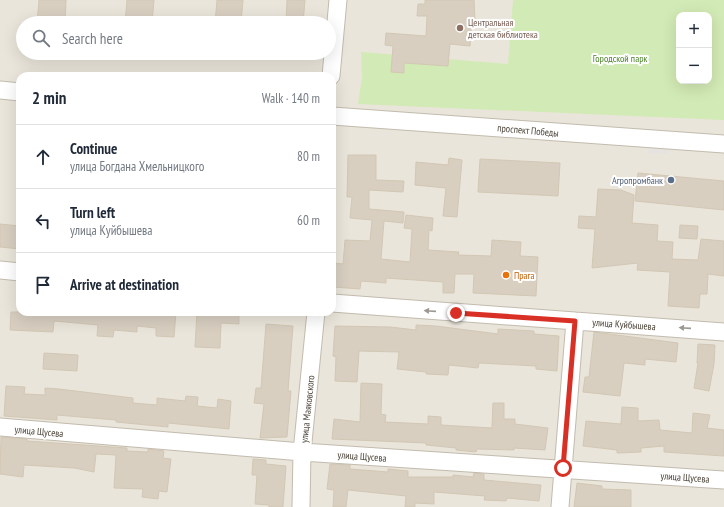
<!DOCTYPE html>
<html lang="en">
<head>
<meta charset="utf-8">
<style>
  body { margin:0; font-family:"PT Sans Narrow",sans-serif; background:#f2f2f3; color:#1f2937 }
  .controls { position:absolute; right:12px; top:12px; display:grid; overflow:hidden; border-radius:8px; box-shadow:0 4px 16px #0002 }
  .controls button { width:36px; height:36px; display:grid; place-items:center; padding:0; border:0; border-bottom:1px solid #e0e1e3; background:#fff; color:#1f2937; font:20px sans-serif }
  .stop { position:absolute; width:12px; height:12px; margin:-9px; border:3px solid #d93025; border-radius:50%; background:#fff }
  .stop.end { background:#d93025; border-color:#fff; box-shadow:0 1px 4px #0008 }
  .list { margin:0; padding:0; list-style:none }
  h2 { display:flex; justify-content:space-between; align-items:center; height:52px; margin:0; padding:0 16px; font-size:17px }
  h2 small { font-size:13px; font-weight:400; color:#747a83 }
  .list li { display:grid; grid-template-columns:26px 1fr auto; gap:12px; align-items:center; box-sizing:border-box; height:64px; padding:0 16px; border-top:1px solid #e0e1e3 }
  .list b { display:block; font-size:15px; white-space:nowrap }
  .list p { margin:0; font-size:13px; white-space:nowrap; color:#747a83 }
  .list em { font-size:13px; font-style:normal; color:#747a83 }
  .icon { flex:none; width:22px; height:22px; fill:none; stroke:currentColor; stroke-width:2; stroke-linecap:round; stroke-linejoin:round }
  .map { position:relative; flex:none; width:724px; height:507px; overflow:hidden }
  .search { position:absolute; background:#fff; box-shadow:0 4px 16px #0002; left:16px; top:16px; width:320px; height:44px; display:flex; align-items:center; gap:10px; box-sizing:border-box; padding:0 14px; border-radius:22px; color:#747a83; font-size:15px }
  .panel { position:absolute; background:#fff; box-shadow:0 4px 16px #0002; left:16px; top:72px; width:320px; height:244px; border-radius:12px }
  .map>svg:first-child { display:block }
  .residential { fill:#eae5da; fill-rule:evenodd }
  .green { fill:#d2eab5; fill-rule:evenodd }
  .parking { fill:#e5e3e0 }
  .building { fill:#d8cfc1; stroke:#d3c7b4 }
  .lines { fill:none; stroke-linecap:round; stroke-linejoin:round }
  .minor-casing { stroke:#c2bbae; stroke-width:19 }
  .minor { stroke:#fff; stroke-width:17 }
  .oneway { fill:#9c9892 }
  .route { stroke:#d93025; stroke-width:5 }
  .education-dot { fill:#8d6e63; stroke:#fff; stroke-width:1.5 }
  .service-dot { fill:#5c6f8a; stroke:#fff; stroke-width:1.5 }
  .food-dot { fill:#e8710a; stroke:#fff; stroke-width:1.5 }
  .labels { text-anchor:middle; stroke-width:4; stroke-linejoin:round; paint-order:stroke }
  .education-label { font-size:10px; fill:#785e54; stroke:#fff; text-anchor:start }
  .park-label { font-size:10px; fill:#4a7f2a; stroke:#fff }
  .street-label { font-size:10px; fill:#4b4439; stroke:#fff }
  .service-label { font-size:10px; fill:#4e5e75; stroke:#fff; text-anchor:end }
  .food-label { font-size:10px; fill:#c56008; stroke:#fff; text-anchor:start }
</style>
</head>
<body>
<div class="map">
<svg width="724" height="507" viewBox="0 0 724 507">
  <rect width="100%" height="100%" fill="#f6f3ec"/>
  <path class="residential" d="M 0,0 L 724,0 L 724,507 L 0,507 ZM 679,15 L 709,15 L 709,81 L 679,81 ZM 23,23 L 329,23 L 329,53 L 23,53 ZM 20,76 L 332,76 L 332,312 L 20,312 Z"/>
  <path class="green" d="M 513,0 L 724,0 L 724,120 L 358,104 L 362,78 L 361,52 L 508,64 ZM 679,15 L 709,15 L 709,81 L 679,81 Z"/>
  <path class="parking" d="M 649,145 L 669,146 L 668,154 L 648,153 Z"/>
  <path class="building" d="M 39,0 L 66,0 L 65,23 L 37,23 Z
    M 127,0 L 154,0 L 152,23 L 125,23 Z
    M 217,0 L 243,0 L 241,23 L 215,23 Z
    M 287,0 L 305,0 L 303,23 L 286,23 Z
    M 425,0 L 474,0 L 475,20 L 472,19 L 470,46 L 450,44 L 448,66 L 404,63 L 404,73 L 391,72 L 393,46 L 385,45 L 386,33 L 426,36 L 427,16 L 417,16 L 418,4 L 425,4 Z
    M 348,155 L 376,155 L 376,180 L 404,181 L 403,192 L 369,190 L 369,209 L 404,212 L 403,223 L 384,221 L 381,259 L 410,262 L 412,229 L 404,228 L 406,215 L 433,218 L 432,231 L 429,230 L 428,250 L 459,252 L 458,255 L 491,256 L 492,240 L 521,242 L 520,256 L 538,257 L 536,296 L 473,293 L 474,274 L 455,274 L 454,293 L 443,293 L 443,282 L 386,278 L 386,283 L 361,281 L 360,289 L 333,287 L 334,263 L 343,264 L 345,240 L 370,241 L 372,220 L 350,218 L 352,197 L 347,197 Z
    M 449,158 L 462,160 L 457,217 L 443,216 L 446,188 L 415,185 L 416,162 L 448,165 Z
    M 480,159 L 560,163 L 558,196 L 478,192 Z
    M 638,173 L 724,181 L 724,210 L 635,201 Z
    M 598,189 L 621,190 L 634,195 L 632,223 L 658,225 L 657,241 L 673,242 L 672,259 L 698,260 L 701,239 L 724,241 L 724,276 L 708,274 L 707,294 L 700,294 L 699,308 L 668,306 L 670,272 L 637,270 L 638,263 L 592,268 L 595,229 L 578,228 L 579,216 L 596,217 Z
    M 0,224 L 20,226 L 20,249 L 0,247 Z
    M 680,225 L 698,226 L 697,239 L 679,238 Z
    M 11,312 L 176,312 L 174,337 L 156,336 L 156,328 L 137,326 L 137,332 L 114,330 L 113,337 L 97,336 L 98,325 L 54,321 L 53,332 L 10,330 Z
    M 197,312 L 239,312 L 239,324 L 221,323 L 220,348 L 195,347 Z
    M 266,324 L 293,326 L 288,391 L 291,391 L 287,437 L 260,438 L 264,404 L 254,403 L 256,388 L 261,388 Z
    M 416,325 L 436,326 L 498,334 L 498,329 L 534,331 L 534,334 L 559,336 L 557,371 L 536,369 L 536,366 L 479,363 L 478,368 L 449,365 L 448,375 L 426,374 L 426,372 L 397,369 L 399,352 L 359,351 L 357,382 L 335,381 L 336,357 L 333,356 L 335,326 L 390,327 L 416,330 Z
    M 594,332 L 678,343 L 676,362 L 645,359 L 645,365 L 624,363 L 620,396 L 583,392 L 585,377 L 589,377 Z
    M 698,344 L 715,345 L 714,364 L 709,391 L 694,388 L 698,363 L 697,363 Z
    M 44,353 L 78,355 L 77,371 L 43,369 Z
    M 361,383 L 382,384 L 381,414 L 386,415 L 385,422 L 428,424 L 428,416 L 441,417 L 441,425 L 492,428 L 493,403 L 504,403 L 504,419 L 515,419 L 515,424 L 548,428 L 545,450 L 514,448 L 514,450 L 477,449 L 476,452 L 456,450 L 456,448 L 426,445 L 426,443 L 332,439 L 334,419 L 360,422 Z
    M 6,386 L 25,387 L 24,394 L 45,395 L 45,388 L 59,389 L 133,398 L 133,403 L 157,405 L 157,398 L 185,401 L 186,396 L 198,397 L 197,406 L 217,408 L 218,399 L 231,401 L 229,429 L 168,423 L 168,427 L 116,422 L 116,420 L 57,415 L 57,420 L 4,416 Z
    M 622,407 L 638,408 L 638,421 L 659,420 L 660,430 L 692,433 L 693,413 L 710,415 L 707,428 L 724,430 L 724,456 L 664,452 L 664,446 L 641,448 L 641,452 L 617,453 L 617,450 L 583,446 L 586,421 L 621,424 Z
    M 1,437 L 27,439 L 27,441 L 127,448 L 127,451 L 148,452 L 148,449 L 164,451 L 163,458 L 171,459 L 167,492 L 159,491 L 158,499 L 142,497 L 143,489 L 114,488 L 116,455 L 96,454 L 94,472 L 74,468 L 24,465 L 23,477 L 0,474 Z
    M 253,459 L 266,460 L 266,464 L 286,466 L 283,507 L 269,507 L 269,505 L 255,504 L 257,475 L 252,475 Z
    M 330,464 L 350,465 L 350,469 L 388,472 L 388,469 L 408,471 L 408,477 L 453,477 L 453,475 L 473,477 L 474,473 L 484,474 L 484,480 L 541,485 L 539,501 L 507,498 L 506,501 L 484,500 L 485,496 L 434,492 L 434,504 L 415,503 L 415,507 L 405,507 L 406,496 L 348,490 L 346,507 L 333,507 L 334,490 L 327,489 Z
    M 577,483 L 602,486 L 602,489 L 631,490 L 631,507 L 574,507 Z"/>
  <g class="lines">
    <defs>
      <path id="minor" d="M 331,76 L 338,0
        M 0,90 L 20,92
        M 332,116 L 724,144
        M 0,270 L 20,272
        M 332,303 L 724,332
        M 0,427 L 302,452 L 724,480
        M 301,507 L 302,452 L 316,312
        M 560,507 L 575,321"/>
    </defs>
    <use href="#minor" class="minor-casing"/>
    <use href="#minor" class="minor"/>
  </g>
  <defs><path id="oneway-solid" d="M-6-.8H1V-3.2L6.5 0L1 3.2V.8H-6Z"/></defs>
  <g class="oneway">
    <use href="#oneway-solid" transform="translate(430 311) rotate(-176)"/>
    <use href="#oneway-solid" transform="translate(685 328) rotate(-176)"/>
  </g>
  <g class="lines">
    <path class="route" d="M 456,313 L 575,321 L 563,468"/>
  </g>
  <circle class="education-dot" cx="460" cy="28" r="4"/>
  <circle class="service-dot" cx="671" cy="180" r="4"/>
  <circle class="food-dot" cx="506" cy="275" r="4"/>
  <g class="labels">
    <g class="education-label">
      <text x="468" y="26">Центральная<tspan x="468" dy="12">детская библиотека</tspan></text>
    </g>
    <g class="park-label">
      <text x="620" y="62">Городской парк</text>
    </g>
    <g class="street-label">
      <text transform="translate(528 130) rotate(5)" y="4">проспект Победы</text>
      <text transform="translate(624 324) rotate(4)" y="4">улица Куйбышева</text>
      <text transform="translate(307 409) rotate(-84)" y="4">улица Маяковского</text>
      <text transform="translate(39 431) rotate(5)" y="4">улица Щусева</text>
      <text transform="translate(362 456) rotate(4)" y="4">улица Щусева</text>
      <text transform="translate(685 477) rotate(4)" y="4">улица Щусева</text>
    </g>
    <g class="service-label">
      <text x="663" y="184">Агропромбанк</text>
    </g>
    <g class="food-label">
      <text x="514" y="279">Прага</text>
    </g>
  </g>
</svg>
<div class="controls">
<button>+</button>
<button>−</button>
</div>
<div class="stop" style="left:563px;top:468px"></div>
<div class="stop end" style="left:456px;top:313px"></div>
<div class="search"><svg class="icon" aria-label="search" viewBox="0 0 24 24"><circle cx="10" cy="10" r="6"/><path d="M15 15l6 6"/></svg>Search here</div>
<section class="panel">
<h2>2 min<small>Walk · 140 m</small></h2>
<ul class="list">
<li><svg class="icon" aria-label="ahead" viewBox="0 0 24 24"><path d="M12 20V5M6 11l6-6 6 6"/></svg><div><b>Continue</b><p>улица Богдана Хмельницкого</p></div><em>80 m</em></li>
<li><svg class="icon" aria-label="left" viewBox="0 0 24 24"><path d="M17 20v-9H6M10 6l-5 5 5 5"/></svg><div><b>Turn left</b><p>улица Куйбышева</p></div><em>60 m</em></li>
<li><svg class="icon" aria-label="arrive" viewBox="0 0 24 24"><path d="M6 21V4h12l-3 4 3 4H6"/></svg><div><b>Arrive at destination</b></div></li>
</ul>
</section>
</div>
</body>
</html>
